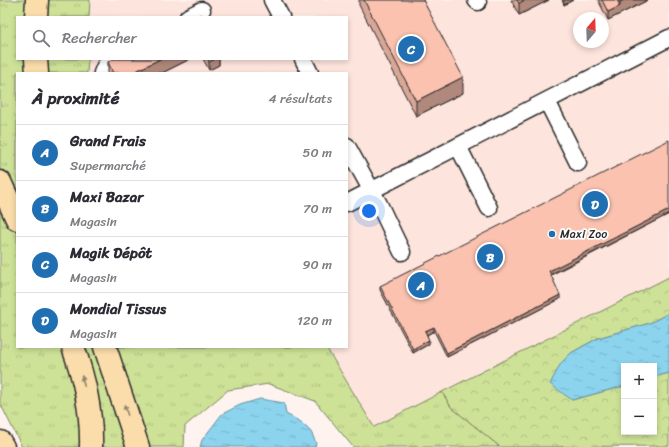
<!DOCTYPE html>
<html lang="fr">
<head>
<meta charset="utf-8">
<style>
  body { margin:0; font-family:Sriracha,sans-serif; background:#f7f7f7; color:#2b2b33 }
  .controls { position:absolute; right:12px; bottom:12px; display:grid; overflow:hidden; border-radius:0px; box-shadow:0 2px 6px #0003 }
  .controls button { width:36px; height:36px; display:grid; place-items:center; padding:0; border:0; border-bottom:1px solid #e1e1e2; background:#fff; color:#2b2b33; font:20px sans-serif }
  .compass { position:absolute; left:573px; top:12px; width:36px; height:36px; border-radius:50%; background:#fff; box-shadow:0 2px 6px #0003; rotate:19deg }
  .you { position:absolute; left:369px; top:211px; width:14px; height:14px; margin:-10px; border:3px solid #fff; border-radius:50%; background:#1a73e8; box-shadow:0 0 0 6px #1a73e833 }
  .badge { display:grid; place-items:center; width:26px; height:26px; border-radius:50%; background:#1f6fb2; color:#fff; font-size:13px; font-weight:700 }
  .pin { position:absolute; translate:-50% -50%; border:2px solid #fff; box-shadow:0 1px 4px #0006 }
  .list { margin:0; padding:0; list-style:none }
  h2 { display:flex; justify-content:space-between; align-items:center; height:52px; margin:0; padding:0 16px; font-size:17px }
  h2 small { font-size:13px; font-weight:400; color:#7c7c81 }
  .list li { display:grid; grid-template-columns:26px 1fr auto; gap:12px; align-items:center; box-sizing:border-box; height:56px; padding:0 16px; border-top:1px solid #e1e1e2 }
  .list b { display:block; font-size:15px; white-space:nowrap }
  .list p { margin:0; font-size:13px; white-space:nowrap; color:#7c7c81 }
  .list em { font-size:13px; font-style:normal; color:#7c7c81 }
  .icon { flex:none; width:22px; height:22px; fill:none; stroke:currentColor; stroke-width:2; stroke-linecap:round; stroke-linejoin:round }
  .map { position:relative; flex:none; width:669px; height:447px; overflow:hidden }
  .search { position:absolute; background:#fff; box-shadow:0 2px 6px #0003; left:16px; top:16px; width:332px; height:44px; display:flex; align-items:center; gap:10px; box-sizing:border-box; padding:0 14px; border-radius:0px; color:#7c7c81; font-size:15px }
  .panel { position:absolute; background:#fff; box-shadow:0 2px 6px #0003; left:16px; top:72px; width:332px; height:276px; border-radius:0px }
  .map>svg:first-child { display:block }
  .built { fill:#fde4dc; fill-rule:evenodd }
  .grass { fill:url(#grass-tufts); stroke:#7c8661 }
  .forest { fill:url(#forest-crowns); stroke:#7c8661 }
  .water { fill:url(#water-ripples); stroke:#6590a0 }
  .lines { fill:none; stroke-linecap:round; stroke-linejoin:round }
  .minor-casing { stroke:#2b2b2b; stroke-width:19 }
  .highway-casing { stroke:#2b2b2b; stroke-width:25 }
  .minor { stroke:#fff; stroke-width:16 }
  .highway { stroke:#faddab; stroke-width:22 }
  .wall { fill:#d8a797; stroke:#2b2b2b }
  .shaded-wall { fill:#b0887b; stroke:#2b2b2b }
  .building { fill:#fbc2b0; stroke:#2b2b2b }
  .oneway { fill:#92846b }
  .poi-dot { fill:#1f6fb2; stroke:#fff; stroke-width:1.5 }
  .labels { text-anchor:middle; stroke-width:3.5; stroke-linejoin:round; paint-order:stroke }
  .poi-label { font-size:12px; fill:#2b2b2b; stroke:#fff; text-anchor:start }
</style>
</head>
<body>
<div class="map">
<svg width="669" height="447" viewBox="0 0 669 447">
  <defs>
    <pattern id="grass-tufts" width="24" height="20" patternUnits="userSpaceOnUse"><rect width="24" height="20" fill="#cde297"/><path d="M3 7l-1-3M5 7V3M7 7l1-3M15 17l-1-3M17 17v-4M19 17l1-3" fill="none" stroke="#b0c282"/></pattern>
    <pattern id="forest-crowns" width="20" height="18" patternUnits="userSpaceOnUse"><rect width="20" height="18" fill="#cde297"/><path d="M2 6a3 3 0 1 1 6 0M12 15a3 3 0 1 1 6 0" fill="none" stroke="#b0c282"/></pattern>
    <pattern id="water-ripples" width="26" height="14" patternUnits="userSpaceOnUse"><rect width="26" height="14" fill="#8cd3ee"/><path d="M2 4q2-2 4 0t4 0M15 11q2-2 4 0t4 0" fill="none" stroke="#79b5cc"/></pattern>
  </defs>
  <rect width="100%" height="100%" fill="#fef3ef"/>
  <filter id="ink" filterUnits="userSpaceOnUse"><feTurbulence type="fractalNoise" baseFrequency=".025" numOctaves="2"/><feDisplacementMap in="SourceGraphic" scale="8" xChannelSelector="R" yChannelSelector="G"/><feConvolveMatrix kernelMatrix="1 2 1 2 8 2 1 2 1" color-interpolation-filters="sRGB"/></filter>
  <g filter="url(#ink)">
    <path class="built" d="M 90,0 L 669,0 L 669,277 L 374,427 L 326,347 L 347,347 L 347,73 L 87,73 L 88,59 L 347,59 L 347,17 L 89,17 ZM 579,18 L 603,18 L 603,42 L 579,42 Z"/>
    <path class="grass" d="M 0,0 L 90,0 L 89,17 L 17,17 L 17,59 L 88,59 L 87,73 L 17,73 L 17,347 L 326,347 L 374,427 L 442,392 L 451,407 L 499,446 L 497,447 L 353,447 L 315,401 L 269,384 L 228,390 L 185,426 L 184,447 L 22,447 L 0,403 Z"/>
    <path class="forest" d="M 669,277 L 669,313 L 650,323 L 598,338 L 571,353 L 561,363 L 572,400 L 624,386 L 624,432 L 654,432 L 654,377 L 669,373 L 669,446 L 497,447 L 499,446 L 451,407 L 442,392 Z"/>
    <path class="water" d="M 669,313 L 669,373 L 654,377 L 654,366 L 624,366 L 624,386 L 572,400 L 550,384 L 561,363 L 571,353 L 598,338 L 650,323 Z
      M 260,399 L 284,403 L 286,414 L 301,422 L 311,432 L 316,443 L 315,447 L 200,447 L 202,440 L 222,414 L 240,405 Z"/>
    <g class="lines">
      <defs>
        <path id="minor" d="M 272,0 L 281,17
          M 476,0 L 478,2
          M 188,17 L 202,10
          M 303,59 L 310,73
          M 102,73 L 105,66 L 111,59
          M 547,101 L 578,163
          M 347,146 L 379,204 L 402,252
          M 458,146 L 489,208
          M 347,203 L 669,38"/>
        <path id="highway" d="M 36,17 L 37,0
          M 36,59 L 37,73
          M 0,182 L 17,219
          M 73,347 C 85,380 92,412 91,447
          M 105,347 L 138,447
          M 0,442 L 3,447"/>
      </defs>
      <use href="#minor" class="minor-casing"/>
      <use href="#highway" class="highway-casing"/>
      <use href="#minor" class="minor"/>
      <use href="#highway" class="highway"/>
    </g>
    <path class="wall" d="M 359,0 L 423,0 L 463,93 L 416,116 L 359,5 Z
      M 511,0 L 549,0 L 519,15 Z
      M 562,0 L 573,0 L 564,5 Z
      M 598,0 L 648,0 L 608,20 Z
      M 114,59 L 190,59 L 162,73 L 108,73 L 108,62 Z
      M 203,59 L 219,59 L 219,65 L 209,70 Z
      M 669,214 L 551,275 L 560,299 L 447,357 L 434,331 L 427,335 L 429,344 L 413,353 L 380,290 L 380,286 Z"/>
    <path class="shaded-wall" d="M 525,0 L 549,0 L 519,15 L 519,3 Z
      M 564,0 L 573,0 L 564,5 Z
      M 624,0 L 648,0 L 608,20 L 608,12 L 620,6 L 620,2 Z
      M 160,59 L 190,59 L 162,73 L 136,73 L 136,71 Z
      M 215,59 L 219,59 L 219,65 L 209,70 L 209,62 Z
      M 463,77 L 463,93 L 416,116 L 416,101 Z
      M 669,210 L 669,214 L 549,275 L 549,271 Z
      M 560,295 L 560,299 L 447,357 L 447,353 Z
      M 434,327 L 434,331 L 425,336 L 425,331 Z
      M 429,340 L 429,344 L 413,353 L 413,349 Z"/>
    <path class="building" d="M 364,0 L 423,0 L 463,77 L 416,101 Z
      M 517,0 L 525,0 L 519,3 Z
      M 602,0 L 617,0 L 620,6 L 608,12 Z
      M 618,0 L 624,0 L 620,2 Z
      M 201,14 L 202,17 L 196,17 Z
      M 114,59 L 160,59 L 136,71 L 136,73 L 113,73 L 108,62 Z
      M 208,59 L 215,59 L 209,62 Z
      M 669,140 L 669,210 L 549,271 L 560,295 L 447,353 L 434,327 L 425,331 L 429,340 L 413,349 L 380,286 Z"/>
    <defs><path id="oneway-solid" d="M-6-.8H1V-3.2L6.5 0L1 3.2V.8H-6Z"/></defs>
    <g class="oneway">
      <use href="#oneway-solid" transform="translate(83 381) rotate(-104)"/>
      <use href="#oneway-solid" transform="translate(126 410) rotate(-108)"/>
    </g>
  </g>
  <circle class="poi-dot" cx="552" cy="234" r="4"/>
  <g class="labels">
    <g class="poi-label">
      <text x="560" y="238">Maxi Zoo</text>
    </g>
  </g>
</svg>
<div class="controls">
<button>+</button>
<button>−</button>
</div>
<svg class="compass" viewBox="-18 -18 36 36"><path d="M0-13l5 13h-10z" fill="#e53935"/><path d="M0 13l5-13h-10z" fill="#7c7c81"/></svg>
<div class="you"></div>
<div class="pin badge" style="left:421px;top:285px">A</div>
<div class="pin badge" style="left:490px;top:257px">B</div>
<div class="pin badge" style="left:411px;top:49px">C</div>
<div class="pin badge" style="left:595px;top:204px">D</div>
<div class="search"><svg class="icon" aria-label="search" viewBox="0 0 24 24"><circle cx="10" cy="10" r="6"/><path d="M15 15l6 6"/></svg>Rechercher</div>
<section class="panel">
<h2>À proximité<small>4 résultats</small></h2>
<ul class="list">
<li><span class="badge">A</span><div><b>Grand Frais</b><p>Supermarché</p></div><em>50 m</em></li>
<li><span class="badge">B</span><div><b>Maxi Bazar</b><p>Magasin</p></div><em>70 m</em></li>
<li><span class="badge">C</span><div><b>Magik Dépôt</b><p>Magasin</p></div><em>90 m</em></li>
<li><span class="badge">D</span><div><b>Mondial Tissus</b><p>Magasin</p></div><em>120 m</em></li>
</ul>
</section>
</div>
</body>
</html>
